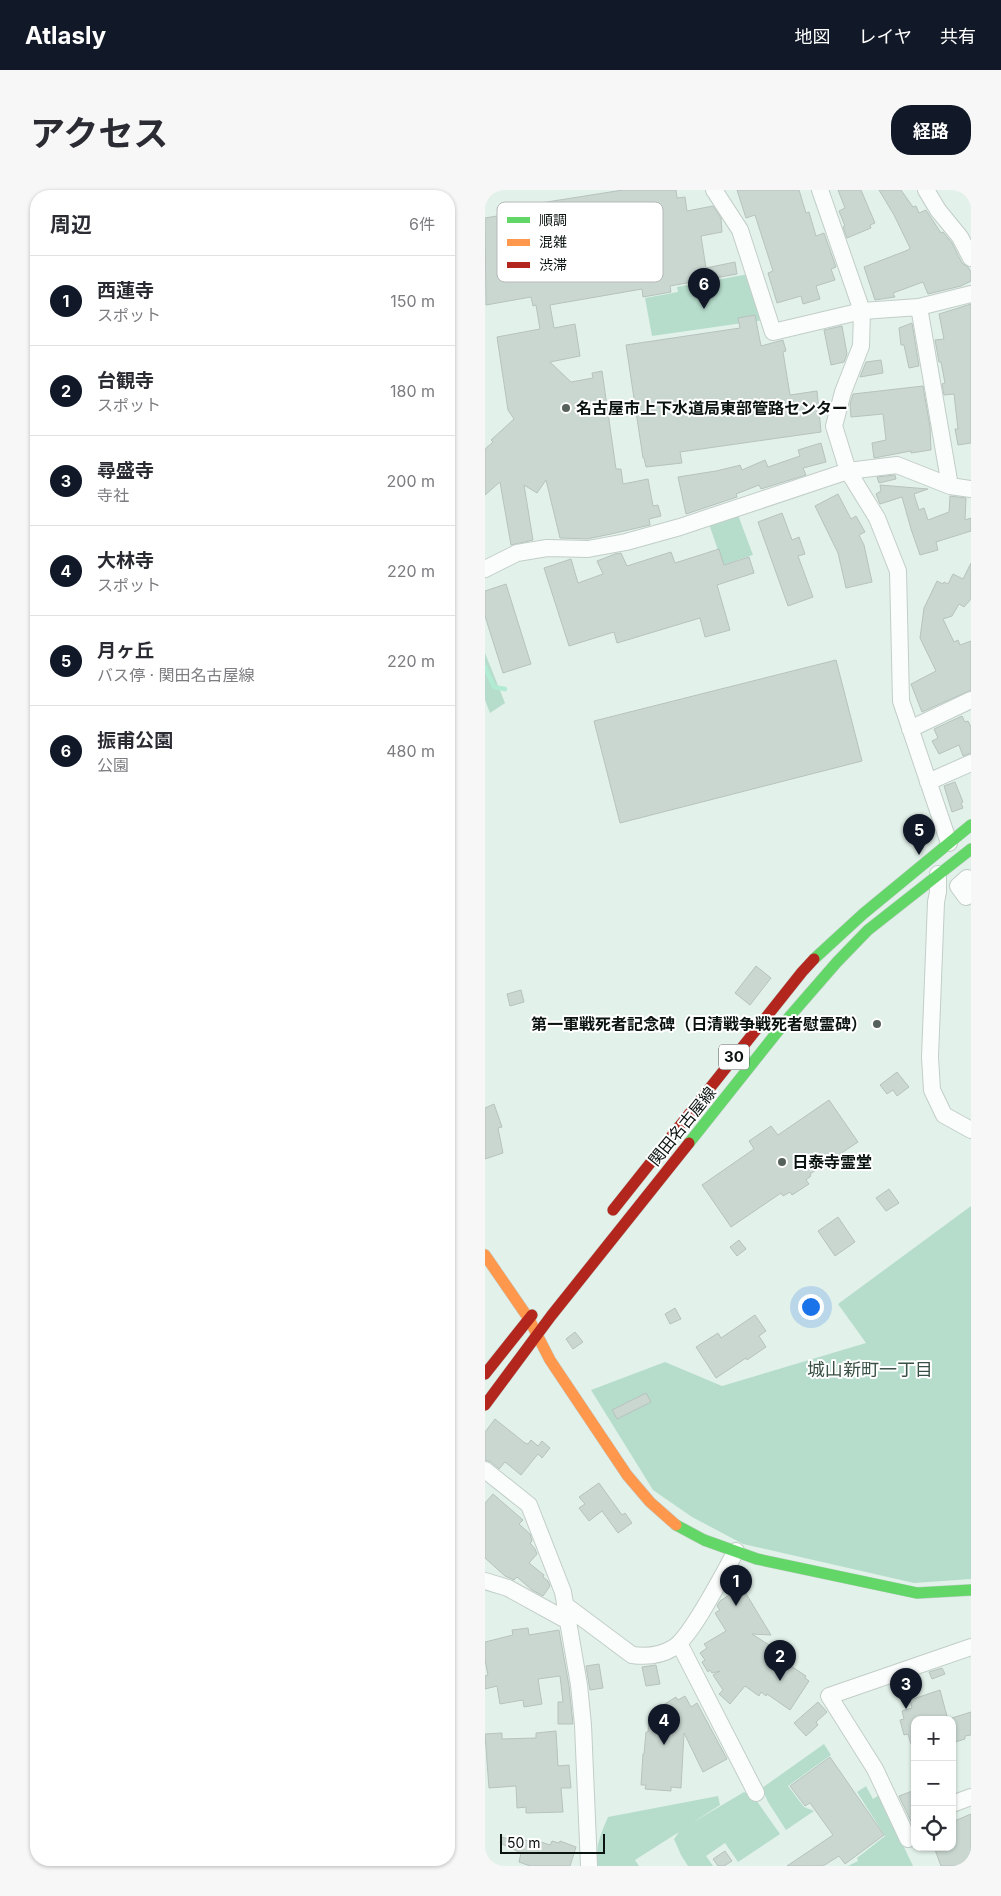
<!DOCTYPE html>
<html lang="ja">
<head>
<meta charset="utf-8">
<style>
  body { margin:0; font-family:Inter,"Noto Sans JP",sans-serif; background:#f7f7f7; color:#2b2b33 }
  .controls { position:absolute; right:15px; bottom:15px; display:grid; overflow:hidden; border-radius:10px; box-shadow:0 1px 4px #0004 }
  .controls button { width:45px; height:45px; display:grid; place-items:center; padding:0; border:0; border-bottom:1px solid #e1e1e2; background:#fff; color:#2b2b33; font:25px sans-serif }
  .scale { position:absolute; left:15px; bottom:12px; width:105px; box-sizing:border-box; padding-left:5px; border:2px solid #0a1310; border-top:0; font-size:14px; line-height:18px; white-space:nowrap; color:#0a1310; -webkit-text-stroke:4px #fff; paint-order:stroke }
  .you { position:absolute; left:325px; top:1116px; width:18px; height:18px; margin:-12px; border:4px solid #fff; border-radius:50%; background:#1a73e8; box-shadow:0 0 0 8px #1a73e833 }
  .badge { display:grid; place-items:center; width:32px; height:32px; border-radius:50%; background:#111827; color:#fff; font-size:16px; font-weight:700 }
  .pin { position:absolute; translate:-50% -41px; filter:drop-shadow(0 1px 2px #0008) }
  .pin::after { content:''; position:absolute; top:26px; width:18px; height:15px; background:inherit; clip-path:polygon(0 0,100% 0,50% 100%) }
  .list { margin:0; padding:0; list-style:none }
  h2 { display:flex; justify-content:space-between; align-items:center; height:65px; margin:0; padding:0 20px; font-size:21px }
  h2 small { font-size:16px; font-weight:400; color:#7c7c81 }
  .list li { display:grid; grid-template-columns:32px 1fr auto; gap:15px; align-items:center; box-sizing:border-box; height:90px; padding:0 20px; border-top:1px solid #e1e1e2 }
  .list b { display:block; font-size:19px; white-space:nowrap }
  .list p { margin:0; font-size:16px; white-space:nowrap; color:#7c7c81 }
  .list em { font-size:16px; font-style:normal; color:#7c7c81 }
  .icon { flex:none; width:28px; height:28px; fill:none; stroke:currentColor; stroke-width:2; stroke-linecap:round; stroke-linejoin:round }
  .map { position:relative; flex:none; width:486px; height:1676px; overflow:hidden; border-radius:20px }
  header { display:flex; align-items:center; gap:30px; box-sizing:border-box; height:70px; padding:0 25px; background:#111827; color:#fff }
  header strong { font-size:24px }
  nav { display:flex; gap:28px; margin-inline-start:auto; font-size:18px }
  .intro { display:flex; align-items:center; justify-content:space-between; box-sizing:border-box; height:120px; padding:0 30px }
  h1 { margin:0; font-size:35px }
  .button { padding:12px 22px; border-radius:20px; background:#111827; color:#fff; font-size:18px; font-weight:700 }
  main { display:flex; gap:30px; padding:0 30px }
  aside { flex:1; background:#fff; border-radius:20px; box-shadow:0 1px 4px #0004 }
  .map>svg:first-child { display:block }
  .green { fill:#b6ddcc }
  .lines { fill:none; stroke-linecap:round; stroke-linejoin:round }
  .stream { stroke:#b2ebd4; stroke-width:4.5 }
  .building { fill:#cad7d1; stroke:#b7c2bd }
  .street-casing { stroke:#c2cec8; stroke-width:18 }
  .fast-casing { stroke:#c2cec8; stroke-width:12 }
  .slow-casing { stroke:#c2cec8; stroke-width:12 }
  .jam-casing { stroke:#c2cec8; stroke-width:12 }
  .street { stroke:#fbfdfc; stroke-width:16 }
  .fast { stroke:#63d668; stroke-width:11 }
  .slow { stroke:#ff974d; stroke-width:11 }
  .jam { stroke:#b3261e; stroke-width:11 }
  .poi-dot { fill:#56615c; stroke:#fff; stroke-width:2 }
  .labels { text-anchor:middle; stroke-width:4; stroke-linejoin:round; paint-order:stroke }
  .shield { fill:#fff; stroke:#545a58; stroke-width:1 }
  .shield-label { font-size:15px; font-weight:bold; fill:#0a1310 }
  .poi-label { font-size:16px; font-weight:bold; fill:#0a1310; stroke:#fff; text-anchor:start }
  .street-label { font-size:16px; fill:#0a1310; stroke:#fff }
  .neighbourhood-label { font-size:18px; fill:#395046; stroke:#fff }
  .key { fill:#fff; stroke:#b6b8b7; stroke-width:1 }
  .key-label { font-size:14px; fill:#0a1310 }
</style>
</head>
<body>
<header>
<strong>Atlasly</strong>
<nav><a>地図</a><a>レイヤ</a><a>共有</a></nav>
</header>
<div class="intro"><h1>アクセス</h1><a class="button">経路</a></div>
<main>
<aside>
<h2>周辺<small>6件</small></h2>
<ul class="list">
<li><span class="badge">1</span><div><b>西蓮寺</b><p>スポット</p></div><em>150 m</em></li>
<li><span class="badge">2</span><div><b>台観寺</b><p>スポット</p></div><em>180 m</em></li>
<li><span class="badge">3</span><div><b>尋盛寺</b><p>寺社</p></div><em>200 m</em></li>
<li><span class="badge">4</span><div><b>大林寺</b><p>スポット</p></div><em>220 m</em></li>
<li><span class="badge">5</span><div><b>月ヶ丘</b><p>バス停 · 関田名古屋線</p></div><em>220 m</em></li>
<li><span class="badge">6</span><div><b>振甫公園</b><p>公園</p></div><em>480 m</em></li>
</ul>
</aside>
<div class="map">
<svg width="486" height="1676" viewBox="0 0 486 1676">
  <rect width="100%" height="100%" fill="#e2f1ea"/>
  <path class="green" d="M 264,84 L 279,130 L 167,146 L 160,108 L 193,102 L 192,97 Z
    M 253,325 L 268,365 L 238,375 L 224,334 Z
    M 0,463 L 20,513 L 5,523 L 0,510 Z
    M 486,1016 L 486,1389 L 429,1393 L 258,1354 L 207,1327 L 168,1300 L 106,1200 L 180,1172 L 237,1196 L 381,1153 L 353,1114 Z
    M 339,1554 L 346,1565 L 303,1596 L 319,1617 L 329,1621 L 301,1640 L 283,1612 L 277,1598 Z
    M 381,1596 L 388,1609 L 394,1605 L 428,1676 L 363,1676 L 373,1671 L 372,1668 L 400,1646 L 372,1602 Z
    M 259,1602 L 269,1607 L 295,1644 L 253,1672 L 240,1653 L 221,1666 L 228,1676 L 203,1676 L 196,1665 L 189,1649 L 194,1642 L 150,1670 L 154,1676 L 112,1676 C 110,1657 116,1643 123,1627 L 233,1606 L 235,1615 L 207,1633 Z"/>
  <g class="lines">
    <path class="stream" d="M 0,477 L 9,497 L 20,499"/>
  </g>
  <path class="building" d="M 138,0 L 191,0 L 192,8 L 200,7 L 202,21 L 228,16 L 236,28 L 237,42 L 216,46 L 221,78 L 250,72 L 252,84 L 185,96 L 186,102 L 158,107 L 157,99 L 65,115 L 69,138 L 90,134 L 95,166 L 65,172 L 86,192 L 108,188 L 107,183 L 117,181 L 131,279 L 136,279 L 138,294 L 163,289 L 168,316 L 173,315 L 176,326 L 164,329 L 165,335 L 126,344 L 102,349 L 75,348 L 61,290 L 52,303 L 39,295 L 48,350 L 26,355 L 15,292 L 0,305 L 0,259 L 8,252 L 6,250 L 29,229 L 23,220 L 12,147 L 55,139 L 51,115 L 48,116 L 46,107 L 1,115 L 0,28 L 18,25 L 20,37 L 52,31 L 49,14 Z
    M 252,0 L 314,0 L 321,23 L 324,22 L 331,46 L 339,43 L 351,77 L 346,79 L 350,90 L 331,96 L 335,109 L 318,114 L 316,106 L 292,113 L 283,83 L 288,81 L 270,25 L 261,28 Z
    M 353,0 L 376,0 L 390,33 L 385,35 L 386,38 L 362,48 L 358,37 L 360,36 L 354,21 L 360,18 Z
    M 394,0 L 416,0 L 428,17 L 431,16 L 434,23 L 441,20 L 456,43 L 458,42 L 467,53 L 477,73 L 483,77 L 486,82 L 486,91 L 476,96 L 443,104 L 438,92 L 408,103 L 410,107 L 390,110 L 379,77 L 423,60 L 425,58 L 409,25 Z
    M 486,114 L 486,253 L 473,255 L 470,239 L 473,239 L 469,204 L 459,205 L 457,194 L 460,193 L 456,172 L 454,172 L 450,150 L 459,149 L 454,124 Z
    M 270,125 L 276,156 L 298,150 L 301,161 L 298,162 L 305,205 L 332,201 L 336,242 L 195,262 L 197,273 L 161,277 L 159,268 L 158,268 L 141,155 L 255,138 L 253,128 Z
    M 427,133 L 434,176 L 424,178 L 419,155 L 416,155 L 414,138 Z
    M 357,136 L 362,164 L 359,172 L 346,175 L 339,140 Z
    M 396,170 L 398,183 L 375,187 L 381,172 Z
    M 438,196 L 445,237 L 446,260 L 426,263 L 426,261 L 389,268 L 387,253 L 401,250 L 398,224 L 366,227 L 365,214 L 368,204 Z
    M 336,253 L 341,272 L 318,278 L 321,285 L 276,299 L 274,295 L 251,304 L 252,307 L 201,324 L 193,287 L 231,281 L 252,276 L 255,275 L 257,280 L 280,270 L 283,277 L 315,266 L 313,260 Z
    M 410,285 L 411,289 L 394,293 L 392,287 Z
    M 395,295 L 443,299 L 429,304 L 434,320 L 439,318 L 443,330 L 464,322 L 465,306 L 481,308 L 480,330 L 486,328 L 486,341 L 451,352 L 453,360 L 435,365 L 426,339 L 417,307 L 395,314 L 391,304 L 396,301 Z
    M 353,304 L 366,329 L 371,326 L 380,342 L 374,345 L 379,355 L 387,392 L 361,398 L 353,363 L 330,316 Z
    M 297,323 L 307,350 L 314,347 L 320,364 L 313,366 L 328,407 L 303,416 L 273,332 Z
    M 234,359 L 239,375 L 264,367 L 269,383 L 232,395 L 245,440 L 220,447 L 215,428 L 132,453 L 129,442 L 84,456 L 59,378 L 86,369 L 93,393 L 118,384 L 112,371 L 130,364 L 136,363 L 142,376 L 186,362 L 190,373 Z
    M 486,373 L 486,409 L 479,417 L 474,414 L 467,426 L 458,429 L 469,452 L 473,450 L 475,455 L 486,451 L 486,500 L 437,522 L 426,494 L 451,481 L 435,448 L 439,418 L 452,391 L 458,394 L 459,392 L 463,394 L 468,384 L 478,389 Z
    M 21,394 L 46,474 L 18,483 L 0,426 L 0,401 Z
    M 351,470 L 377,571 L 135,633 L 109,531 Z
    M 477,526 L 480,532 L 483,531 L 486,537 L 486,563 L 478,566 L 474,555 L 454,564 L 447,551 L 453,548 L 449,539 Z
    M 470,592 L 478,612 L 476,613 L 478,618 L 467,622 L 459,596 Z
    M 271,776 L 286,788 L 265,815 L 250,803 Z
    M 36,800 L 39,812 L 25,816 L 22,804 Z
    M 412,882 L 424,897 L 412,906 L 408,900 L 402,904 L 395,895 Z
    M 344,910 L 373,952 L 325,984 L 326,986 L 321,990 L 324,994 L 307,1005 L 305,1002 L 298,1006 L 296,1003 L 246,1037 L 217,995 L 269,959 L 264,951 L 286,936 L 293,945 Z
    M 9,914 L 17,937 L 13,938 L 18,963 L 0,969 L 0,918 Z
    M 404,999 L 414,1013 L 401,1021 L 391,1008 Z
    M 353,1027 L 370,1052 L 350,1066 L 333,1041 Z
    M 254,1050 L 261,1059 L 252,1066 L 245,1057 Z
    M 190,1118 L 196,1129 L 185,1134 L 180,1124 Z
    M 270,1125 L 281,1141 L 274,1146 L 281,1157 L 262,1170 L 261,1168 L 231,1188 L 211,1157 L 233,1143 L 236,1148 Z
    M 90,1142 L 98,1152 L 88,1159 L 81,1149 Z
    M 161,1203 L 166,1212 L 132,1229 L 127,1220 Z
    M 10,1229 L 40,1253 L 43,1254 L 46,1250 L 53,1256 L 57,1251 L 65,1258 L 57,1268 L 53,1264 L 36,1285 L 20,1272 L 14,1279 L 6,1272 L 0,1270 L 0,1242 Z
    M 114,1293 L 137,1325 L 140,1323 L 147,1333 L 133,1343 L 117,1321 L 104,1331 L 94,1318 L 100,1314 L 94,1307 Z
    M 8,1304 L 38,1330 L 34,1334 L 45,1344 L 47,1351 L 45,1353 L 50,1359 L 52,1364 L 44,1373 L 59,1385 L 58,1387 L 63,1391 L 65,1396 L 58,1406 L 47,1400 L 32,1387 L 29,1390 L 20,1386 L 0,1368 L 0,1313 Z
    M 257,1397 L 286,1445 L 267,1444 L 306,1469 L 303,1474 L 321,1486 L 320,1488 L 324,1491 L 305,1520 L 282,1504 L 281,1506 L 276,1502 L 274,1506 L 260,1496 L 245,1514 L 234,1504 L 238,1500 L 228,1485 L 235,1481 L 227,1483 L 225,1480 L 223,1482 L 217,1472 L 220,1470 L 215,1463 L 222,1458 L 219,1454 L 241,1441 L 230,1423 L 235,1420 L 232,1416 L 235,1411 Z
    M 43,1438 L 44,1445 L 74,1440 L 84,1496 L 88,1534 L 73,1534 L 73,1512 L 78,1512 L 75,1486 L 53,1489 L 57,1514 L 39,1517 L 38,1510 L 15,1514 L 12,1496 L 0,1499 L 0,1486 L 3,1485 L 0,1470 L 0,1452 L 28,1445 L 27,1440 Z
    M 114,1474 L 118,1498 L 105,1500 L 101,1476 Z
    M 171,1475 L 175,1494 L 161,1496 L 157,1477 Z
    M 457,1478 L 460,1484 L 447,1489 L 444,1482 Z
    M 455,1500 L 463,1530 L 430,1530 L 430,1553 L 426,1554 L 423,1544 L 419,1545 L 415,1530 L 419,1529 L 417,1521 L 427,1518 L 425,1510 Z
    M 200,1506 L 206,1517 L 212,1513 L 242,1569 L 218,1582 L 199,1543 L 196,1598 L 186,1597 L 186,1601 L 160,1599 L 161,1595 L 156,1595 L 158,1564 L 159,1564 L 161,1542 L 163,1542 L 164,1531 L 184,1532 L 175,1517 L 191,1507 L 193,1510 Z
    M 333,1512 L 342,1522 L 331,1532 L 333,1535 L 321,1546 L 309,1533 Z
    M 486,1522 L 486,1545 L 480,1546 L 480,1549 L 467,1553 L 467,1528 Z
    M 71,1541 L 73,1576 L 84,1575 L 86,1598 L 76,1598 L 78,1622 L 41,1623 L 41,1617 L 32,1618 L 31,1596 L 4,1598 L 0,1544 L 17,1543 L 17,1549 L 51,1548 L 51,1543 Z
    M 345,1567 L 399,1645 L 360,1674 L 354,1666 L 338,1676 L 302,1676 L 348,1645 L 325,1613 L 320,1616 L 305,1596 Z
    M 430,1600 L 430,1640 L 414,1606 Z
    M 486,1624 L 486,1676 L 456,1676 L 449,1657 L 467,1657 L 467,1632 Z
    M 17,1647 L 39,1654 L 40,1650 L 55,1655 L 56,1652 L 65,1655 L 67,1651 L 74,1653 L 75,1651 L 91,1657 L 85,1676 L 45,1676 L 34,1672 L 36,1663 L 15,1653 Z
    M 240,1661 L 247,1671 L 239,1676 L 233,1676 L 228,1669 Z"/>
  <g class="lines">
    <defs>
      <path id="street" d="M 229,0 L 255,40 L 288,142 L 377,121 L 434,117 L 486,104
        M 335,0 L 377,121 L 376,156 L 358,202 L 349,236 L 363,281 L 392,328 L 413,381 L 416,511 L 464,653
        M 441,0 L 453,20 L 475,47 L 486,68
        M 434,117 L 465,296
        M 0,379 L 32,363 L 62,358 L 103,359 L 141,352 L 195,337 L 363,281 L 412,275 L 465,296 L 486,299
        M 425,539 L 486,510
        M 443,592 L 486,573
        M 453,684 L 453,702 L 451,712 L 445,867 L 447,900 L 459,925 L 486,940
        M 486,689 L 482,688 L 473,696 L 481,707 L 486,704
        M 0,1280 L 44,1315 L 78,1402 L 94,1495 L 98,1535 L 104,1676
        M 0,1391 L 23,1398 L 83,1431
        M 80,1415 L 147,1465 C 162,1467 175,1466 188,1458 C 206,1448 239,1382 251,1361
        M 194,1453 L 271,1603
        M 467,1614 L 486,1607
        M 423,1649 L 390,1579 L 344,1506 L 486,1457"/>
      <path id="fast" d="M 329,769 L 378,724 L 486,635
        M 204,953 L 305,826 L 352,772 L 383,740 L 486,659
        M 191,1335 L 219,1350 L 272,1369 L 432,1403 L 486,1400"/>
      <path id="slow" d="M 0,1065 L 44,1129 L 65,1170 L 142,1285 L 165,1312 L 191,1335"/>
      <path id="jam" d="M 128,1020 L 317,782 L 329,769
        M 0,1184 L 47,1125
        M 0,1215 L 66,1126 L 204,953"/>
    </defs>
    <use href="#street" class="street-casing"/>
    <use href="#fast" class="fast-casing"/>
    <use href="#slow" class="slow-casing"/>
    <use href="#jam" class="jam-casing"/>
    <use href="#street" class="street"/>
    <use href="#fast" class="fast"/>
    <use href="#slow" class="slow"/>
    <use href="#jam" class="jam"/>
  </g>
  <g class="poi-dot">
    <circle cx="81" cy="218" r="5"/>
    <circle cx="392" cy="834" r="5"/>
    <circle cx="297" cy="972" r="5"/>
  </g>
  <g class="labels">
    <rect class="shield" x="234" y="854.5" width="30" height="25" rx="4"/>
    <g class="shield-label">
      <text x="249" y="872">30</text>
    </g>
    <g class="poi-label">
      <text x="91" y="224">名古屋市上下水道局東部管路センター</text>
      <text x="382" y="840" text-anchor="end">第一軍戦死者記念碑（日清戦争戦死者慰霊碑）</text>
      <text x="307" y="978">日泰寺霊堂</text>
    </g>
    <g class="street-label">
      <text transform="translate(197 936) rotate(-51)" y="6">関田名古屋線</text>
    </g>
    <g class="neighbourhood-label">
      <text x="385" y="1186">城山新町一丁目</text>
    </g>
  </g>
  <rect x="12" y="12" width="166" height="80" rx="8" class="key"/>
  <rect x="22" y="27" width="23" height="6" fill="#63d668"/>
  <rect x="22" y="49" width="23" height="7" fill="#ff974d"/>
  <rect x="22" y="72" width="23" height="6" fill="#b3261e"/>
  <g class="key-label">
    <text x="54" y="35">順調</text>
    <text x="54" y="57">混雑</text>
    <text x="54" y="80">渋滞</text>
  </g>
</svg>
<div class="controls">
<button>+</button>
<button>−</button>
<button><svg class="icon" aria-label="locate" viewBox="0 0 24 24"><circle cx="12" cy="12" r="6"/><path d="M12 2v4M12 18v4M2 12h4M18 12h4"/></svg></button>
</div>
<div class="scale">50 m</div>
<div class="you"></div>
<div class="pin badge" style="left:251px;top:1416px">1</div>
<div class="pin badge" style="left:295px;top:1491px">2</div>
<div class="pin badge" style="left:421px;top:1519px">3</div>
<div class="pin badge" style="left:179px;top:1555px">4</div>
<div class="pin badge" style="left:434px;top:665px">5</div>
<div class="pin badge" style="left:219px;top:119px">6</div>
</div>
</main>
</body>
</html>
